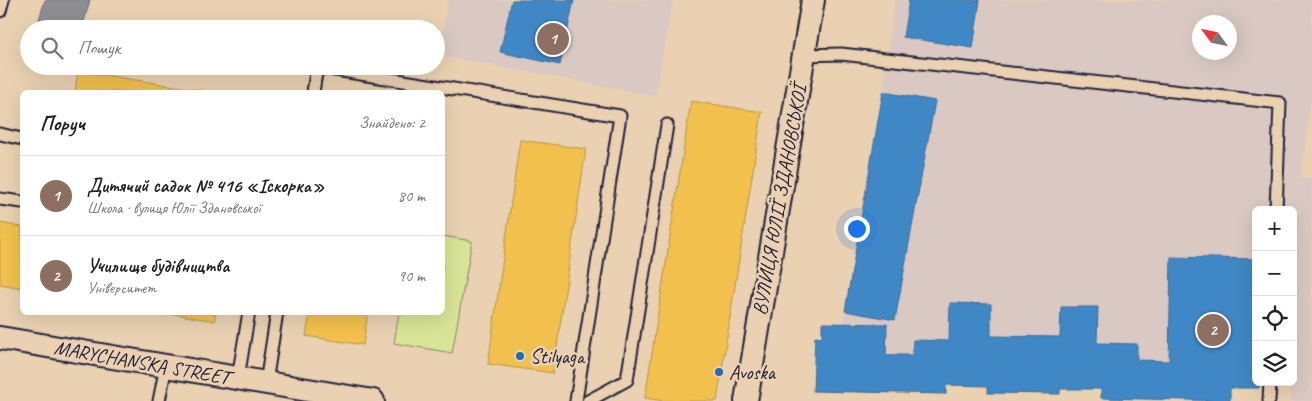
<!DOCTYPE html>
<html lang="uk">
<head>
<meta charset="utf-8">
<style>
  body { margin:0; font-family:Caveat,sans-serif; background:#f2f2f2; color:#222 }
  .controls { position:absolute; right:15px; bottom:15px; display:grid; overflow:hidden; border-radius:8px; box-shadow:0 5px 20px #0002 }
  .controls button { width:45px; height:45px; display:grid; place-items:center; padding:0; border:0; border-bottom:1px solid #e0e0e0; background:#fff; color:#222; font:25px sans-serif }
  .compass { position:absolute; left:1192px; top:15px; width:45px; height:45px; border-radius:50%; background:#fff; box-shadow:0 5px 20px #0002; rotate:303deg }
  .you { position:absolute; left:856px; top:228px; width:18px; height:18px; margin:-12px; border:4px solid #fff; border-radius:50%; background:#1a73e8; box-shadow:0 0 0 8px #1a73e833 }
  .badge { display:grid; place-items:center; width:32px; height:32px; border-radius:50%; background:#1f6fb2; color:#fff; font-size:16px; font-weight:700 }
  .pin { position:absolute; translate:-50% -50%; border:2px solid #fff; box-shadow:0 1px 5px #0006 }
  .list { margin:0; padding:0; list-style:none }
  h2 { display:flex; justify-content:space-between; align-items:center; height:65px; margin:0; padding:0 20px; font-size:21px }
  h2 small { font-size:16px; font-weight:400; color:#767676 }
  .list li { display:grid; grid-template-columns:32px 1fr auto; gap:15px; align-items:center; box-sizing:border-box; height:80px; padding:0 20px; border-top:1px solid #e0e0e0 }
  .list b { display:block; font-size:19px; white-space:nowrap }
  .list p { margin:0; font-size:16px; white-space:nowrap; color:#767676 }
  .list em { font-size:16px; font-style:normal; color:#767676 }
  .icon { flex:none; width:28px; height:28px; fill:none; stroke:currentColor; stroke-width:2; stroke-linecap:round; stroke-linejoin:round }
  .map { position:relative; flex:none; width:1312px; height:401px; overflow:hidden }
  .search { position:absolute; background:#fff; box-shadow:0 5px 20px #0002; left:20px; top:20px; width:425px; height:55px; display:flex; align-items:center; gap:12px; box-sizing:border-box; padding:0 18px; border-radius:28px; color:#767676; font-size:19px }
  .panel { position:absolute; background:#fff; box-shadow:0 5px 20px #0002; left:20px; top:90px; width:425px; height:225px; border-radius:8px }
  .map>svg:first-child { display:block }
  .built { fill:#d9c9c2; fill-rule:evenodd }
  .green { fill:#d8e496; stroke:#7d8368 }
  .homes { fill:#f2c14e; stroke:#b49148 }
  .schools { fill:#3f88c5; stroke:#36699c }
  .industry { fill:#8d8d92; stroke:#6d6d78 }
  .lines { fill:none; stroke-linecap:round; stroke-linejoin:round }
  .service-casing { stroke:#22223b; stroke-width:15 }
  .minor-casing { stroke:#22223b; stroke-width:26 }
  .service { stroke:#ead1b2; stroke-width:11 }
  .minor { stroke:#ead1b2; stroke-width:22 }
  .poi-dot { fill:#1f6fb2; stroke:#ead1b2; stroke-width:2 }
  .labels { text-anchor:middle; stroke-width:5; stroke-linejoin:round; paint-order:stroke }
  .street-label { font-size:20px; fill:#22223b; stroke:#ead1b2 }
  .poi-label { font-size:20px; fill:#22223b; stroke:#ead1b2; text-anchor:start }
</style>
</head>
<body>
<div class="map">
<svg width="1312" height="401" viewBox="0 0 1312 401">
  <rect width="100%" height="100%" fill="#ead1b2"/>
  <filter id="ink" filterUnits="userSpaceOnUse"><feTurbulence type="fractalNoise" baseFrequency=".02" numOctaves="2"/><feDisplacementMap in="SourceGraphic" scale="10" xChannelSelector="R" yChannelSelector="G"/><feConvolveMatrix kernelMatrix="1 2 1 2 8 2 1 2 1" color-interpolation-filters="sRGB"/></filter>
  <g filter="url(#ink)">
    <path class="built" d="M 448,0 L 673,0 L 655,96 L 438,55 Z
      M 895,0 L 1312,0 L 1312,92 L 1301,178 L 1312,179 L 1312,401 L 1291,401 L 1291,388 L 1269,387 L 1230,388 L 1230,401 L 1101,398 L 1101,389 L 1061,389 L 1060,394 L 988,393 L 988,386 L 946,385 L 946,394 L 813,391 L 815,337 L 822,337 L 822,323 L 844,323 L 845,311 L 883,92 ZM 1200,22 L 1230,22 L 1230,52 L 1200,52 ZM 1256,210 L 1293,210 L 1293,382 L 1256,382 Z"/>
    <path class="green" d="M 443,236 L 472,241 L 452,353 L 394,343 L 399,313 L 442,312 Z"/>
    <path class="homes" d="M 78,71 L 212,92 L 75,92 Z
      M 691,101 L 762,112 L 717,401 L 664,401 L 645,398 Z
      M 520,140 L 586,149 L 553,373 L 488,364 Z
      M 0,223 L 22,227 L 22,288 L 0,284 Z
      M 163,312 L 216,312 L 214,321 Z
      M 310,312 L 368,312 L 363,345 L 306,336 Z"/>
    <path class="schools" d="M 512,0 L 574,0 L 560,65 L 500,52 Z
      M 909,0 L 980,0 L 973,48 L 903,37 Z
      M 883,92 L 935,101 L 895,320 L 845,311 Z
      M 1171,257 L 1256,259 L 1256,382 L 1259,382 L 1259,388 L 1230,388 L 1230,401 L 1101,398 L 1101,389 L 1060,389 L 1060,394 L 988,393 L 988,386 L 946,385 L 946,394 L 813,391 L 815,337 L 822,337 L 822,323 L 887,324 L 886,355 L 912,355 L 913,340 L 949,341 L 950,303 L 991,304 L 991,336 L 1060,337 L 1061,307 L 1098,307 L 1097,343 L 1137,344 L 1137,360 L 1169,361 Z"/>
    <path class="industry" d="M 45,0 L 90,0 L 82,29 L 36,29 Z"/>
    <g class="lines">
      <defs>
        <path id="service" d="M 0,11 L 3,0
          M 803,55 L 841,54 L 1280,103 L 1276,210
          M 313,92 L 317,67 L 620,116 L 576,401
          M 0,134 L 22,139
          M 0,199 L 22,202
          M 238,378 L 249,312
          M 266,383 L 277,312
          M 159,401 L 166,366
          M 588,401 L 627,380 L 667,125
          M 1269,401 L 1270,382"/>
        <path id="minor" d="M 0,338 L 373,401
          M 746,401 L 813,0"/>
      </defs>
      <use href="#service" class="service-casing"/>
      <use href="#minor" class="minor-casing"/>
      <use href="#service" class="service"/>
      <use href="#minor" class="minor"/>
    </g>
  </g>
  <g class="poi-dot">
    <circle cx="520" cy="356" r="5"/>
    <circle cx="719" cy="372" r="5"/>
  </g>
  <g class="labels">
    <g class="street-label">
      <text transform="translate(779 200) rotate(-80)" y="7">ВУЛИЦЯ ЮЛІЇ ЗДАНОВСЬКОЇ</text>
      <text transform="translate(142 362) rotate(10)" y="7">MARYCHANSKA STREET</text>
    </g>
    <g class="poi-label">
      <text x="530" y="363">Stilyaga</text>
      <text x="729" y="379">Avoska</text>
    </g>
  </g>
</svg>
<div class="controls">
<button>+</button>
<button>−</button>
<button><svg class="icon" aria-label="locate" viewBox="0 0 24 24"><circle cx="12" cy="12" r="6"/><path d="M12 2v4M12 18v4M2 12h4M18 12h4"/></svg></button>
<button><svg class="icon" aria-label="layers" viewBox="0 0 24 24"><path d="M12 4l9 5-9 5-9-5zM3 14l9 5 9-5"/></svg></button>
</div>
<svg class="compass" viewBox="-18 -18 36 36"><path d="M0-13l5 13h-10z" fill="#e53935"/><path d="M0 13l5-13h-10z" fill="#767676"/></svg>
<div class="you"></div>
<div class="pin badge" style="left:553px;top:39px;background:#8d6e63">1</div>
<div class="pin badge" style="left:1213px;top:330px;background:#8d6e63">2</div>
<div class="search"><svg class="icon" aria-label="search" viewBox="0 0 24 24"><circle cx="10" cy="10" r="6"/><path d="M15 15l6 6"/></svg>Пошук</div>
<section class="panel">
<h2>Поруч<small>Знайдено: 2</small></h2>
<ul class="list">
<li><span class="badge" style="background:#8d6e63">1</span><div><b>Дитячий садок № 416 «Іскорка»</b><p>Школа · вулиця Юлії Здановської</p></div><em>80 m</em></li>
<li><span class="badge" style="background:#8d6e63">2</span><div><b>Училище будівництва</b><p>Університет</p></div><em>90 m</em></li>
</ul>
</section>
</div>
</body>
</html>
